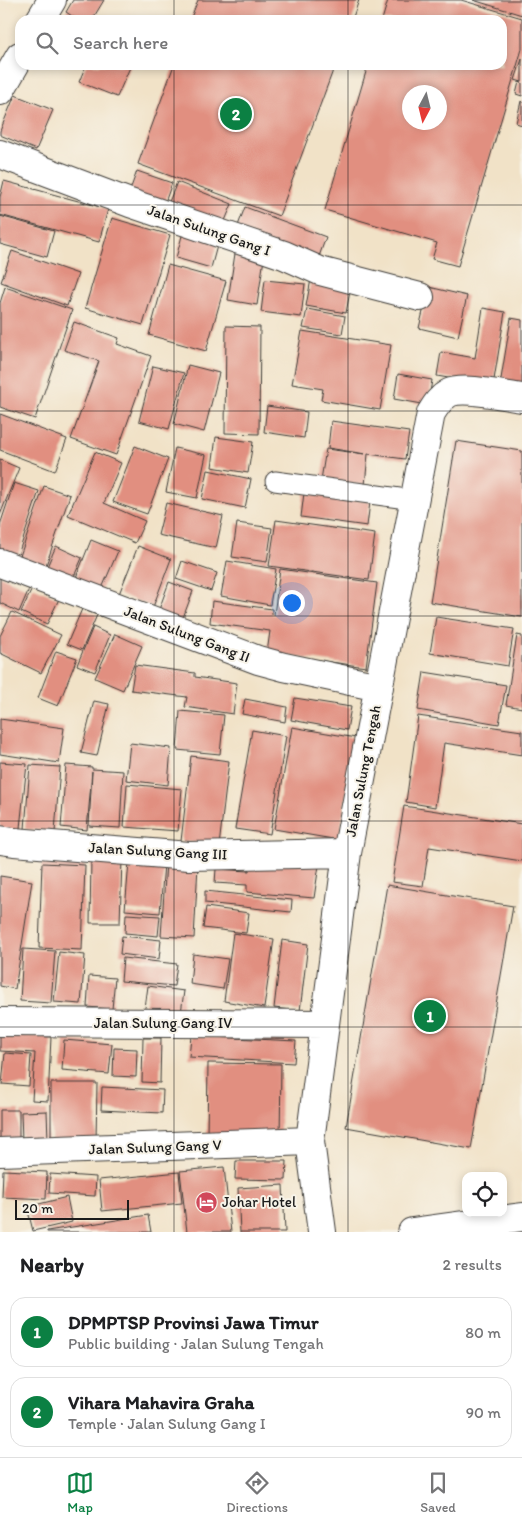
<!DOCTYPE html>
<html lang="en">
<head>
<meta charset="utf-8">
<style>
  body { margin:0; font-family:Itim,sans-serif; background:#f6f6f6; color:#202124 }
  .controls { position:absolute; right:15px; bottom:15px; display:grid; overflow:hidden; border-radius:10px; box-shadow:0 2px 8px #0003 }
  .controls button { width:45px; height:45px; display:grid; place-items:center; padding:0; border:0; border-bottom:1px solid #e0e0e0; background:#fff; color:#202124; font:25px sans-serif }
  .compass { position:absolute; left:402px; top:85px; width:45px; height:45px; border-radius:50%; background:#fff; box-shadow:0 2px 8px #0003; rotate:187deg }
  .scale { position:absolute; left:15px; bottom:12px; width:114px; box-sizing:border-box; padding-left:5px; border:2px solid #1c1c1c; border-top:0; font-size:14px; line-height:18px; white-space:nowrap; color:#1c1c1c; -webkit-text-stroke:4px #f7f3e8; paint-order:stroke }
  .you { position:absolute; left:291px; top:602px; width:18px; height:18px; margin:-12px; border:4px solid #fff; border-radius:50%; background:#1a73e8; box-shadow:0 0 0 8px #1a73e833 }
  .badge { display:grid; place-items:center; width:32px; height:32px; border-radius:50%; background:#0b8043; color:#fff; font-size:16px; font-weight:700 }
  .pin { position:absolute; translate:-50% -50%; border:2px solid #fff; box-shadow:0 1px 5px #0006 }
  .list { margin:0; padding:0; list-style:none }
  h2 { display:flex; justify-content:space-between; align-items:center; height:65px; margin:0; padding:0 20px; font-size:21px }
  h2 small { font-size:16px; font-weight:400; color:#757577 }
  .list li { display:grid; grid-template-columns:32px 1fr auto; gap:15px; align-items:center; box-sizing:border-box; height:70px; margin:0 10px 10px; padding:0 10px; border:1px solid #e0e0e0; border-radius:15px }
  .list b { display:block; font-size:19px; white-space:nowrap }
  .list p { margin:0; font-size:16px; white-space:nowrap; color:#757577 }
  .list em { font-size:16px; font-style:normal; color:#757577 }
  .icon { flex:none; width:28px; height:28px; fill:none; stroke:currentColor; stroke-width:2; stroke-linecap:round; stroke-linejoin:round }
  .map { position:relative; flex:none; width:522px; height:1232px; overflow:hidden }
  .search { position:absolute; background:#fff; box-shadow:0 2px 8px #0003; left:15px; right:15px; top:15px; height:55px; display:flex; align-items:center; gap:12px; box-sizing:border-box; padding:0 18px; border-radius:15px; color:#757577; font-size:19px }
  .sheet { height:225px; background:#fff }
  nav { display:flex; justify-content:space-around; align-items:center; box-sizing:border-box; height:70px; border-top:1px solid #e0e0e0; background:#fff; font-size:14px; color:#757577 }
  nav a { display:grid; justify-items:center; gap:2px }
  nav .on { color:#0b8043 }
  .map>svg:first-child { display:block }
  .building { fill:#e18f80; fill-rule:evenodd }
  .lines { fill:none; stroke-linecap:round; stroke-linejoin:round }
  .service-casing { stroke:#3c3a36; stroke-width:21 }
  .minor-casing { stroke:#3c3a36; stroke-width:30 }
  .tertiary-casing { stroke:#3c3a36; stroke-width:30 }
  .service { stroke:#fff; stroke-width:19 }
  .minor { stroke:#fff; stroke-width:28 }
  .tertiary { stroke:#fff; stroke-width:28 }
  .grid { fill:none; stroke:#1c1c1c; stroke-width:1; stroke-opacity:0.55 }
  .labels { text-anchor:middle; stroke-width:4; stroke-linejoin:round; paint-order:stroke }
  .street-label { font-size:15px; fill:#1c1c1c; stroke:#f7f3e8 }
  .poi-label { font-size:15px; fill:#1c1c1c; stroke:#f7f3e8; text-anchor:start }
</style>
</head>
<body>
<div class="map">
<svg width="522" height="1232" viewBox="0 0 522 1232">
  <rect width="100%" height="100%" fill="#f7f3e8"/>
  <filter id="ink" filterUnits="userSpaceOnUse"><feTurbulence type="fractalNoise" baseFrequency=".02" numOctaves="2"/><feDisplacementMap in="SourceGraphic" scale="10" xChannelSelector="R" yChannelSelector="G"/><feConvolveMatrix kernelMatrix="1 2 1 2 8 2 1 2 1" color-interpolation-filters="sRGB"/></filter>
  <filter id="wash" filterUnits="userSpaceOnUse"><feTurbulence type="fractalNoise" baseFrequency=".0096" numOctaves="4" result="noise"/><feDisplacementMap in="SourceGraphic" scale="20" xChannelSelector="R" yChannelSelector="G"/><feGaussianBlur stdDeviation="1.12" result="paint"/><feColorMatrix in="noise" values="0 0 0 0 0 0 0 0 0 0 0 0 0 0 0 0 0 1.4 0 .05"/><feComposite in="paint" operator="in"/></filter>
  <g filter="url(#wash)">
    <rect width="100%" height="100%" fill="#f1e2c7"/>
    <g id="blocks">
      <path class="building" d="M 73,0 L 104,0 L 92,20 L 78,20 L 66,12 Z
        M 198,0 L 359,0 L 352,20 L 190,20 Z
        M 388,0 L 461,0 L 522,18 L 522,49 L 458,266 L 432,259 L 437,243 L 325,210 L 368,65 L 502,65 L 502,20 L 382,20 ZM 410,92 L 440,92 L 440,122 L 410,122 Z
        M 473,0 L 522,0 L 522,15 Z
        M 522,59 L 522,82 L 515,80 Z
        M 86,65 L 131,65 L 117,97 L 79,82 Z
        M 174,65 L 335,65 L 279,216 L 138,164 Z
        M 519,82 L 522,83 L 522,96 L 516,94 Z
        M 15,95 L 53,110 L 36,150 L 0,135 L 0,131 Z
        M 521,101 L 522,102 L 522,125 L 516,123 Z
        M 137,171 L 172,183 L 164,205 L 129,193 Z
        M 4,181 L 108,209 L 99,242 L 0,215 L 0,197 Z
        M 177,182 L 232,204 L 222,228 L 167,207 Z
        M 245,207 L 326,237 L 317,262 L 236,231 Z
        M 0,216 L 54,231 L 47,257 L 0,244 Z
        M 112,218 L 170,235 L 143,325 L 85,308 Z
        M 183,232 L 218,242 L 211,268 L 176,258 Z
        M 236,247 L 265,252 L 257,305 L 228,300 Z
        M 12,251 L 78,274 L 67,306 L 1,282 Z
        M 168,265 L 226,281 L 206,351 L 149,335 Z
        M 311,279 L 351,286 L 346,313 L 306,306 Z
        M 265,280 L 305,284 L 301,317 L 261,312 Z
        M 5,287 L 72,310 L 35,419 L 0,407 L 0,303 Z
        M 429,287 L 467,296 L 458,337 L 419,328 Z
        M 483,308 L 505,312 L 493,386 L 437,376 L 441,352 L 475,358 Z
        M 307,309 L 345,316 L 342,334 L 303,328 Z
        M 511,318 L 522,320 L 522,389 L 500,385 Z
        M 74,322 L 119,338 L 117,344 L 151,356 L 116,455 L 71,439 L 99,361 L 64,350 Z
        M 226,326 L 260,327 L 259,434 L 225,433 Z
        M 302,331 L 391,345 L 380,410 L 321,400 L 323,389 L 292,384 Z
        M 188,365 L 219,373 L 204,432 L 174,424 Z
        M 153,366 L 184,373 L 169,429 L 139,421 Z
        M 398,374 L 432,380 L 428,405 L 394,399 Z
        M 267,406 L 307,412 L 304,438 L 264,432 Z
        M 0,414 L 67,439 L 55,471 L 0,450 Z
        M 331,421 L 409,432 L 405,459 L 368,454 L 365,485 L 321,480 L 326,449 L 365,454 L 328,448 Z
        M 216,437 L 253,442 L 248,473 L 212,467 Z
        M 456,441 L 522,451 L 522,617 L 430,602 Z
        M 135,446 L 168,459 L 147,514 L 113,502 Z
        M 175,448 L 206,455 L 197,498 L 166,492 Z
        M 95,452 L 121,463 L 104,503 L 145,521 L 135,543 L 68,515 Z
        M 0,460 L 19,468 L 0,515 Z
        M 208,470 L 251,479 L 245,508 L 202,499 Z
        M 14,483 L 39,491 L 15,564 L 0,559 L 0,525 Z
        M 44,486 L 70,495 L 44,571 L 18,562 Z
        M 304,493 L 370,502 L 367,526 L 301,517 Z
        M 166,503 L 223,516 L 216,548 L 158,535 Z
        M 276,520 L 375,534 L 369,580 L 269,566 Z
        M 237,523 L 272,528 L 267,562 L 232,557 Z
        M 91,540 L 118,551 L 97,600 L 71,590 Z
        M 56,546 L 82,558 L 72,581 L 46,569 Z
        M 138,546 L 171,559 L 153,607 L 119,594 Z
        M 182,561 L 217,573 L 211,591 L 176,579 Z
        M 227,561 L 276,569 L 270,605 L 221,596 Z
        M 280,569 L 377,583 L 366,667 L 267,653 L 270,631 L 210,623 L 212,601 L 272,609 L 272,614 L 274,615 Z
        M 0,576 L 29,589 L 19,612 L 0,603 Z
        M 169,582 L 193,591 L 181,623 L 157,615 Z
        M 33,587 L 59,599 L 47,624 L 21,612 Z
        M 82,609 L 97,615 L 82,650 L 67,644 Z
        M 12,612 L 61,635 L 41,673 L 0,653 L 0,636 Z
        M 436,617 L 514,629 L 508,666 L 430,653 Z
        M 93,627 L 110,635 L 95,672 L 77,665 Z
        M 115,634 L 142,646 L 123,690 L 95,678 Z
        M 517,635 L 522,636 L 522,708 L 506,705 Z
        M 56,651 L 77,658 L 58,706 L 38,698 Z
        M 135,665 L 195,673 L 195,677 L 237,683 L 233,714 L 185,707 L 187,697 L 131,690 Z
        M 424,672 L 506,685 L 499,724 L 418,710 Z
        M 295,698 L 351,707 L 347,730 L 291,720 Z
        M 245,699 L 287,707 L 285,722 L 242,714 Z
        M 94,701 L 109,704 L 97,756 L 81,753 Z
        M 180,711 L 224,715 L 220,754 L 177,750 Z
        M 418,716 L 522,731 L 522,755 L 444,743 L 435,807 L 406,802 Z
        M 0,719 L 64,728 L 59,763 L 0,754 Z
        M 292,727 L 356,738 L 339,840 L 274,829 Z
        M 252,730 L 286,736 L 270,834 L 235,829 Z
        M 130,743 L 171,748 L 168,785 L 126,780 Z
        M 191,756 L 229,761 L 219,846 L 181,841 Z
        M 0,762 L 27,764 L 19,837 L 0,835 Z
        M 30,765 L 60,767 L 55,832 L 25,829 Z
        M 66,765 L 92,767 L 92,769 L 123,771 L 120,828 L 89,826 L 92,771 L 87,830 L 61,827 Z
        M 127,784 L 182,789 L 178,831 L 124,827 Z
        M 404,806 L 522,824 L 522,861 L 429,847 L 423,886 L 392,882 Z
        M 91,858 L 122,859 L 120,923 L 90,923 Z
        M 250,861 L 319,865 L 314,898 L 247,892 L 247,885 L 215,883 L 216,869 L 249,871 Z
        M 129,862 L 164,864 L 160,913 L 125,910 Z
        M 42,863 L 85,865 L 82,950 L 39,948 Z
        M 166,863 L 198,865 L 194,938 L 161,936 Z
        M 0,876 L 32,881 L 15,989 L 0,986 Z
        M 387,885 L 513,906 L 471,1149 L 346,1127 Z
        M 205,891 L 292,900 L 291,912 L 205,903 Z
        M 206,907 L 249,913 L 246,933 L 203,928 Z
        M 126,914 L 160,916 L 158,936 L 125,933 Z
        M 233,933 L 274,939 L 264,1008 L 224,1001 Z
        M 122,936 L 161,940 L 159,959 L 120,954 Z
        M 282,940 L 308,944 L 300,1011 L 274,1008 Z
        M 23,949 L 55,951 L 51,1003 L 20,1001 Z
        M 59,952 L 85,955 L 81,1004 L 54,1002 Z
        M 193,954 L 228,959 L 223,989 L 190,984 Z
        M 123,958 L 177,964 L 174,986 L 121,981 Z
        M 89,976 L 115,978 L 112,1009 L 87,1007 Z
        M 148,986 L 184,991 L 181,1013 L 145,1008 Z
        M 0,1034 L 51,1037 L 48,1101 L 32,1100 L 35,1053 L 0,1051 Z
        M 191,1036 L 296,1041 L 294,1063 L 189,1057 Z
        M 143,1038 L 161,1038 L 160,1083 L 142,1082 Z
        M 64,1040 L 112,1044 L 109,1074 L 62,1070 Z
        M 114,1048 L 137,1049 L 136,1077 L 113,1076 Z
        M 5,1053 L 31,1055 L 29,1086 L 2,1084 Z
        M 208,1063 L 281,1064 L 280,1139 L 207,1138 Z
        M 51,1083 L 97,1083 L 96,1141 L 51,1141 Z
        M 102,1087 L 163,1090 L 162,1113 L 101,1110 Z
        M 0,1110 L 19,1110 L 19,1139 L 0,1139 Z
        M 47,1111 L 48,1140 L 22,1141 L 21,1112 Z
        M 236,1161 L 287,1161 L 286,1180 L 235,1179 Z
        M 224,1167 L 231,1232 L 187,1232 L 180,1171 Z
        M 3,1170 L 47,1172 L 46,1199 L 2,1197 Z
        M 179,1172 L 182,1203 L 102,1211 L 99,1180 Z
        M 50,1174 L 96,1177 L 95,1196 L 49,1193 Z
        M 283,1185 L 285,1232 L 240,1232 L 238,1188 Z
        M 67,1197 L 72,1222 L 33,1231 L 27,1207 Z
        M 148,1215 L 151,1232 L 47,1232 L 47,1231 Z"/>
    </g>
  </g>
  <g filter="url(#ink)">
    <use href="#blocks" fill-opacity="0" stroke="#3c3a36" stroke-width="1"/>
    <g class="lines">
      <defs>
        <path id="service" d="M 275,481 L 414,500"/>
        <path id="minor" d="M 0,154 L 130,203 L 284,255 L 320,271 L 420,297
          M 0,563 L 258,660 L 284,667 L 379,687
          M 0,840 L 14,842 L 189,856 L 347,853
          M 0,1022 L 325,1024
          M 0,1152 L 310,1141
          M 322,1232 L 310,1141 L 347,853 L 431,413 C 436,405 440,398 449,393 C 464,386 505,396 522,398"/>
        <path id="tertiary" d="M 40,20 L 52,0
          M 0,91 L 20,56
          M 412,1232 L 522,1217"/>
      </defs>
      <use href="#service" class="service-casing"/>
      <use href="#minor" class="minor-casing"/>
      <use href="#tertiary" class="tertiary-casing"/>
      <use href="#service" class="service"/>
      <use href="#minor" class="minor"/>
      <use href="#tertiary" class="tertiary"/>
    </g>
  </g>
  <path class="grid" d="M 174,0 L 174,20M 348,0 L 348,20M 174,65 L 174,1232M 348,65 L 348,1232M 0,205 L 522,205M 0,411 L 522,411M 0,616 L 522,616M 0,821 L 522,821M 0,1027 L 522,1027"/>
  <defs>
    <symbol id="hotel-disc" viewBox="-11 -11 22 22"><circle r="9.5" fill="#d1495b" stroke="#f7f3e8"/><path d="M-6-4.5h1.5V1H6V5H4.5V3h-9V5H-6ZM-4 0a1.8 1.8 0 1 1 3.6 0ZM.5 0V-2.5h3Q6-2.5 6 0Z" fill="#fff"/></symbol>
  </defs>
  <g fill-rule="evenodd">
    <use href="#hotel-disc" x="194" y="1190" width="25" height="25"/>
  </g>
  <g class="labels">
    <g class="street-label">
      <text transform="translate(209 230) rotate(19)" y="5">Jalan Sulung Gang I</text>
      <text transform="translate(187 634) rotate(21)" y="5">Jalan Sulung Gang II</text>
      <text transform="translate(363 771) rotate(-79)" y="5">Jalan Sulung Tengah</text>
      <text transform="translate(158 851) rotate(3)" y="5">Jalan Sulung Gang III</text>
      <text x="163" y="1028">Jalan Sulung Gang IV</text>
      <text transform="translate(155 1147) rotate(-2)" y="5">Jalan Sulung Gang V</text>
    </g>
    <g class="poi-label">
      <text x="222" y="1207">Johar Hotel</text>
    </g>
  </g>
</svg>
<div class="controls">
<button><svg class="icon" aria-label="locate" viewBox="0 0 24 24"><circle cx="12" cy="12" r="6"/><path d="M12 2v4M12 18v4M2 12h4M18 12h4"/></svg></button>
</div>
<svg class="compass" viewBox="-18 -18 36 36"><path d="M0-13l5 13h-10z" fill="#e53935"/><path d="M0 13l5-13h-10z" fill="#757577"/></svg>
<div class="scale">20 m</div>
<div class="you"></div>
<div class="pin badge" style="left:430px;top:1016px">1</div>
<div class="pin badge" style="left:236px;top:114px">2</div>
<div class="search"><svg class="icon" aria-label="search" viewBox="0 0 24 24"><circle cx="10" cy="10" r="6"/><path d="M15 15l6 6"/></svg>Search here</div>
</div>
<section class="sheet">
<h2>Nearby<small>2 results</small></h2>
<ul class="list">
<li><span class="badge">1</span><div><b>DPMPTSP Provinsi Jawa Timur</b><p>Public building · Jalan Sulung Tengah</p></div><em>80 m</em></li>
<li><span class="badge">2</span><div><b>Vihara Mahavira Graha</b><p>Temple · Jalan Sulung Gang I</p></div><em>90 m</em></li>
</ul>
</section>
<nav>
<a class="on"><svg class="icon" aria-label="map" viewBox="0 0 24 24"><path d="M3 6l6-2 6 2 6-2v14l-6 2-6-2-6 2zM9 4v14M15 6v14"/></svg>Map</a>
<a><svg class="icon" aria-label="directions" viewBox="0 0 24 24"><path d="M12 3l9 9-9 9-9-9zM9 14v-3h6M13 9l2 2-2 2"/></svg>Directions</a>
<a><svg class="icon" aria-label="saved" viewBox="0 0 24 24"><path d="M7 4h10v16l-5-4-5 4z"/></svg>Saved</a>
</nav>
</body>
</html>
